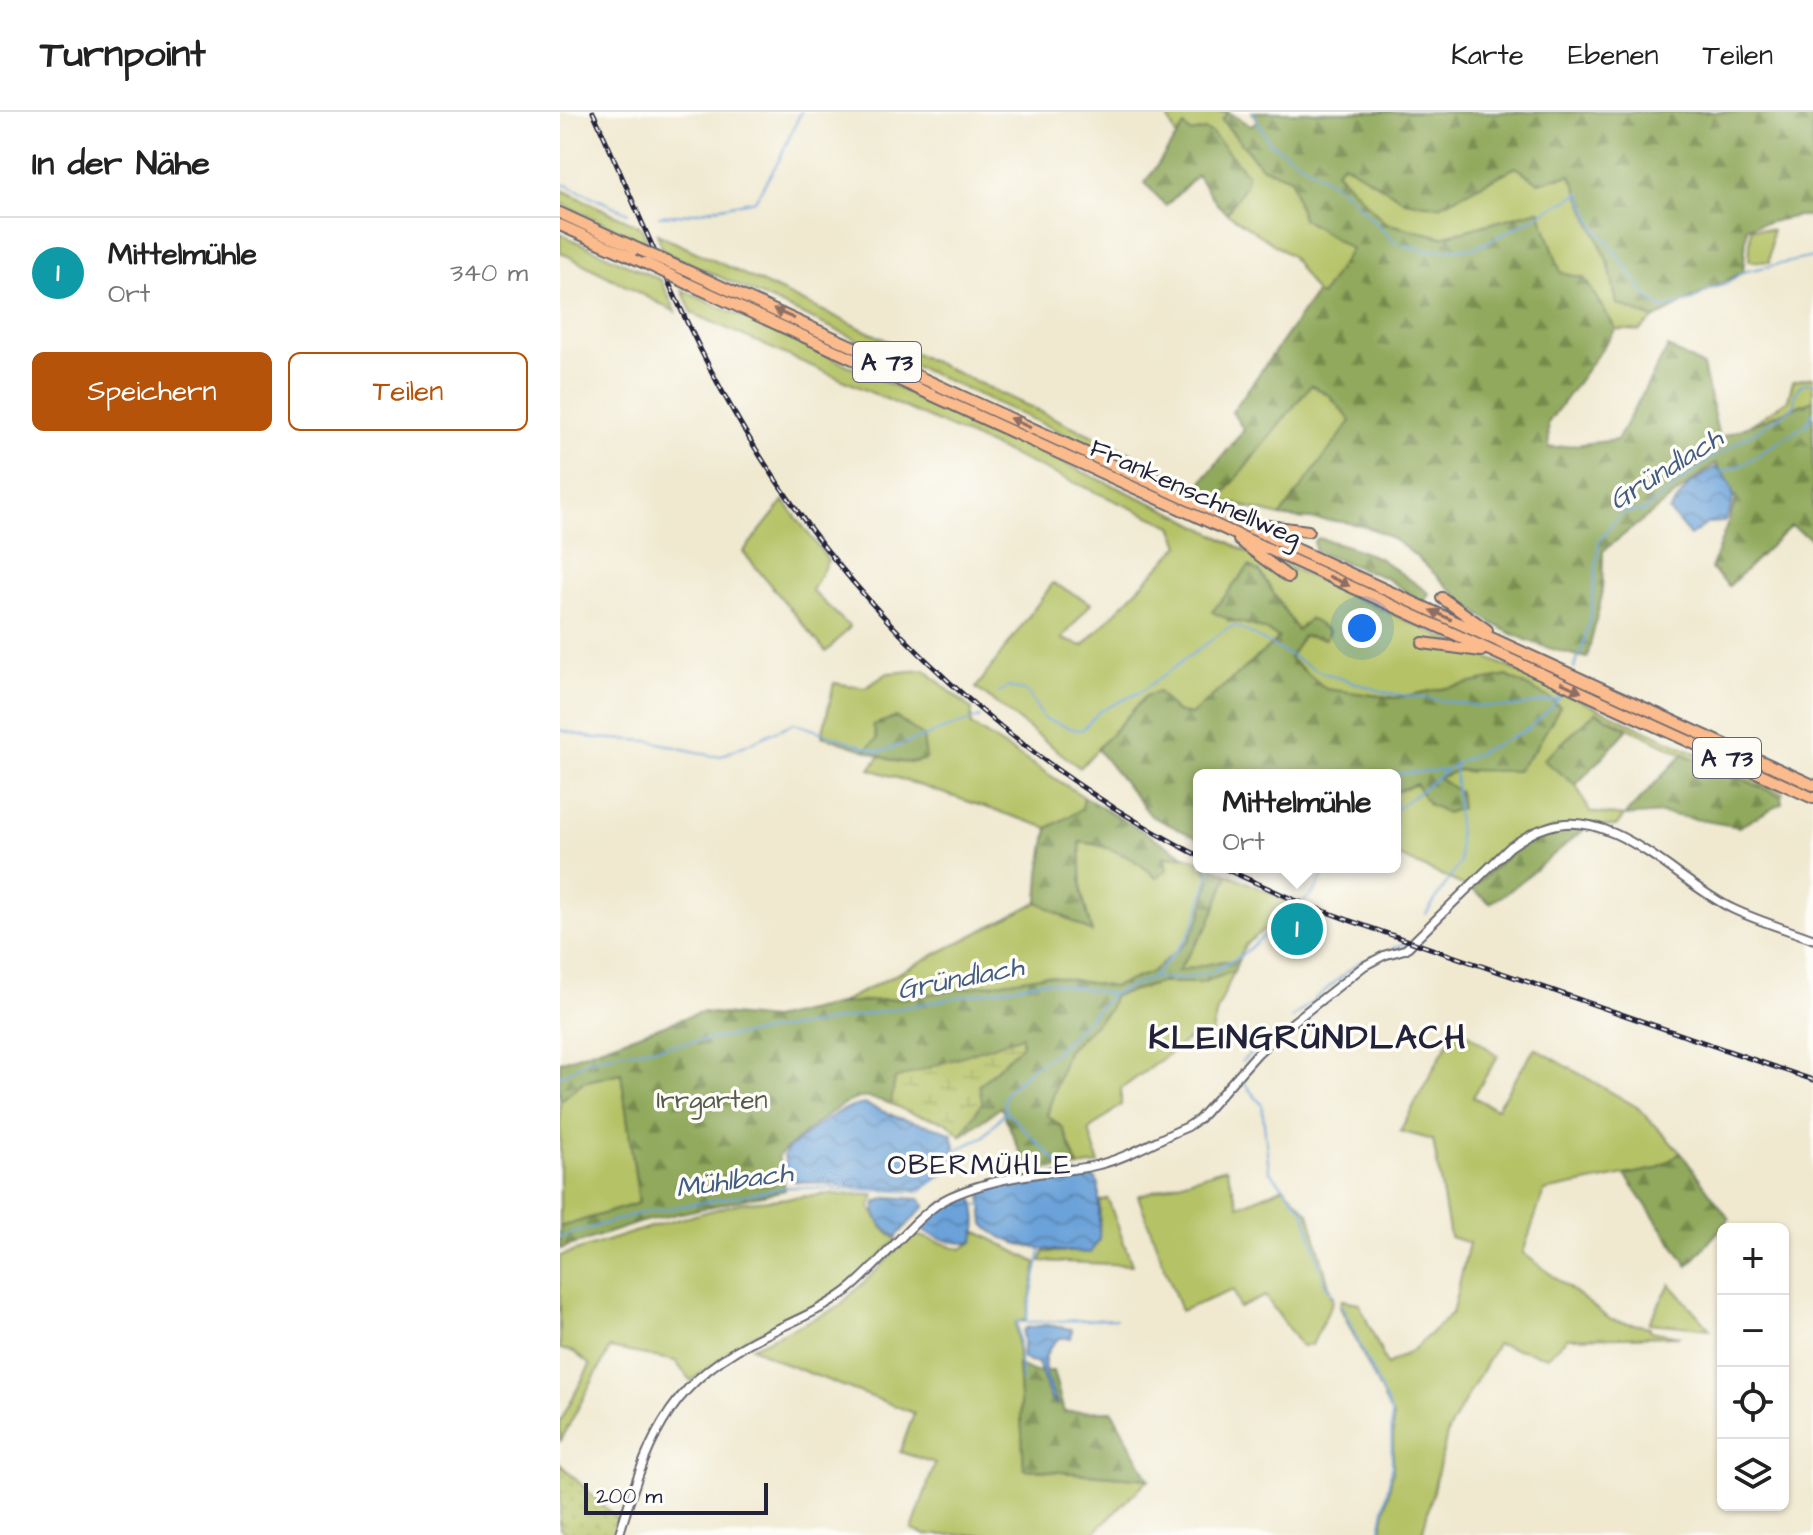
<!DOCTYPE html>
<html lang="de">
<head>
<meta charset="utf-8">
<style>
  body { margin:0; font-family:"Architects Daughter",sans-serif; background:#f2f2f2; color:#222 }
  .controls { position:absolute; right:24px; bottom:24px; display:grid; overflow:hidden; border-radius:12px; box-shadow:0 2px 6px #0004 }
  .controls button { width:72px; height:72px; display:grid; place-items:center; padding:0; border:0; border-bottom:2px solid #e0e0e0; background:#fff; color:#222; font:40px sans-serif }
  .scale { position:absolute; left:24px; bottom:20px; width:184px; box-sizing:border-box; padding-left:8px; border:4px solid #22223b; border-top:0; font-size:22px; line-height:28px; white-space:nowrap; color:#22223b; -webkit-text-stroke:6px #fdfcf7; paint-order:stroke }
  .you { position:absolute; left:802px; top:516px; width:28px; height:28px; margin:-20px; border:6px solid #fff; border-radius:50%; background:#1a73e8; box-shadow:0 0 0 12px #1a73e833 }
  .badge { display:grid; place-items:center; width:52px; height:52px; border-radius:50%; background:#b45309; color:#fff; font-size:26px; font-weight:700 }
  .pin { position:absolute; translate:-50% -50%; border:4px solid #fff; box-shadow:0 2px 8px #0006 }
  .popup { position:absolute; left:633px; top:657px; width:208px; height:104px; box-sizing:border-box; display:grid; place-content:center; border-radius:12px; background:#fff; filter:drop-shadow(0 2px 6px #0005); font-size:26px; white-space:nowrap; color:#767676 }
  .popup b { font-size:30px; color:#222 }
  .popup::after { content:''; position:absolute; left:50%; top:100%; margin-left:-16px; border:16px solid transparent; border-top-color:#fff }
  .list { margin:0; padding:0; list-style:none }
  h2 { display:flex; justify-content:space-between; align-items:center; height:104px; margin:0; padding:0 32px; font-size:34px }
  h2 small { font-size:26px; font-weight:400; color:#767676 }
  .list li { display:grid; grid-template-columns:52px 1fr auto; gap:24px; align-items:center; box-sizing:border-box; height:112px; padding:0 32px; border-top:2px solid #e0e0e0 }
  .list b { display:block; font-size:30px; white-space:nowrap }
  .list p { margin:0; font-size:26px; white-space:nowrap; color:#767676 }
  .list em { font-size:26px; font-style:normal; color:#767676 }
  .actions { display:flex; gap:16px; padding:24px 32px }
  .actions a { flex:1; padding:18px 0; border:2px solid #b45309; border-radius:12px; text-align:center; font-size:28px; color:#b45309 }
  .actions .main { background:#b45309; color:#fff }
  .icon { flex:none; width:44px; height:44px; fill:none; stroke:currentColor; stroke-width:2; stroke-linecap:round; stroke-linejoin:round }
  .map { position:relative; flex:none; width:1253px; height:1423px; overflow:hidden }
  header { display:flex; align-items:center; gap:48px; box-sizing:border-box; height:112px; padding:0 40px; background:#fff; border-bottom:2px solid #e0e0e0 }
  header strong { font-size:38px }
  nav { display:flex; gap:44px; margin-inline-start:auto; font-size:28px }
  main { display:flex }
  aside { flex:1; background:#fff }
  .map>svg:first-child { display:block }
  .green { fill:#b5c366; stroke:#6c7250; stroke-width:2 }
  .forest { fill:url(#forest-firs); stroke:#59664b; stroke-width:2 }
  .wetland { fill:url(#wetland-marsh); stroke:#6c7250; stroke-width:2 }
  .garden { fill:url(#garden-dots); stroke:#6c7250; stroke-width:2 }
  .water { fill:url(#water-waves); stroke:#46628a; stroke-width:2 }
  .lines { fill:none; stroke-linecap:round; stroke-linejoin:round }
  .stream { stroke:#6ba2d9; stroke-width:2 }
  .minor-casing { stroke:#6a686f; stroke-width:11 }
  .highway-casing { stroke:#6a686f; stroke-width:14 }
  .minor { stroke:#fff; stroke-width:7 }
  .highway { stroke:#fbbb8d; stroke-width:10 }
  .rail-casing { stroke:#22223b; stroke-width:5 }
  .rail { stroke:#fdfcf7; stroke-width:2; stroke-dasharray:6; stroke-linecap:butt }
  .highway-bridge-casing { stroke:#6a686f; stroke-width:14; stroke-linecap:butt }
  .highway-bridge { stroke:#fbbb8d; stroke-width:10 }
  .oneway { fill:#8e6e64 }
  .labels { text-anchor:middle; stroke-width:7; stroke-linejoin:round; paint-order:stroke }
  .shield { fill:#fdfcf7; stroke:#646373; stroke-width:2 }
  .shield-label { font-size:24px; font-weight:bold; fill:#22223b }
  .street-label { font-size:26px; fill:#22223b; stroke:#fdfcf7 }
  .park-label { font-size:26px; fill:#555a4a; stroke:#fdfcf7 }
  .water-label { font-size:28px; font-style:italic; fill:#435c82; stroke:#fdfcf7 }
  .neighbourhood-label { font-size:28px; letter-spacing:2px; fill:#22223b; stroke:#fdfcf7 }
  .district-label { font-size:34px; font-weight:bold; letter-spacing:2px; fill:#22223b; stroke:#fdfcf7 }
</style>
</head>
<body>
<header>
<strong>Turnpoint</strong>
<nav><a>Karte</a><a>Ebenen</a><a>Teilen</a></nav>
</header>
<main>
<aside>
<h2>In der Nähe<small></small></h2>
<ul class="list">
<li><span class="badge" style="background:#0f9aa8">1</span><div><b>Mittelmühle</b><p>Ort</p></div><em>340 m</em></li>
</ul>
<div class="actions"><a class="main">Speichern</a><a>Teilen</a></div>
</aside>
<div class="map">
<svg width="1253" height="1423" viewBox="0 0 1253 1423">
  <defs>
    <pattern id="forest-firs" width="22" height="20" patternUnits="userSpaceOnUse" patternTransform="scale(2)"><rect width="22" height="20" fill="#90a95b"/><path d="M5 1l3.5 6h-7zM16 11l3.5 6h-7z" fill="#75894c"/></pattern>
    <pattern id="wetland-marsh" width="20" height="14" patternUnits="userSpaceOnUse" patternTransform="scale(2)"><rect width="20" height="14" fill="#b5c366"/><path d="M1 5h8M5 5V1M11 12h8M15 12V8" fill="none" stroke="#9ba759"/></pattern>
    <pattern id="garden-dots" width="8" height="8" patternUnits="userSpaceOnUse" patternTransform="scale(2)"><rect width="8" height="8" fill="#b5c366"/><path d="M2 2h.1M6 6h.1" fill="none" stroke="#9ba759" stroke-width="1.8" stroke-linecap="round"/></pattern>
    <pattern id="water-waves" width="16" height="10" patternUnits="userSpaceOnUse" patternTransform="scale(2)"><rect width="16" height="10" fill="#6ba2d9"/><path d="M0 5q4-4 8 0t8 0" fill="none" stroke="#5884b1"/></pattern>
  </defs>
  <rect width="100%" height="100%" fill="#fdfcf7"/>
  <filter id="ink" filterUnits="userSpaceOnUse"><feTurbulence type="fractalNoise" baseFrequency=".0125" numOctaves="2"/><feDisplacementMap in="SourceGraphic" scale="16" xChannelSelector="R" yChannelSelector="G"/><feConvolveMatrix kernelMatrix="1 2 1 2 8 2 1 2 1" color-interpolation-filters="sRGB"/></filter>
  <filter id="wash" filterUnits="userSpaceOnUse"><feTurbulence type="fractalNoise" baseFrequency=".006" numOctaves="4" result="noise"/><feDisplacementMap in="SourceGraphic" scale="32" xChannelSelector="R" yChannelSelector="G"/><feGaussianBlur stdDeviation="1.8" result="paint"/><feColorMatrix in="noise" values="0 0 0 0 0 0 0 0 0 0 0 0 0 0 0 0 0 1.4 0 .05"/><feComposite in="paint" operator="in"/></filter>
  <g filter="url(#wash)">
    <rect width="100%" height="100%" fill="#f0e9d0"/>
    <path class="green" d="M 605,0 L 668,0 L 662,9 L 701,54 L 731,66 L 742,106 L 791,137 L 761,185 L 756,181 L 731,144 L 667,101 L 686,71 L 645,18 L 631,21 L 624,14 L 617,26 Z
      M 783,51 L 845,89 L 879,94 L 956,55 L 978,70 L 1011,63 L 1049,153 L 1057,192 L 1094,207 L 1079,219 L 1056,217 L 1024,167 L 1001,161 L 979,98 L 882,125 L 825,111 L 776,59 Z
      M 0,77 L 81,115 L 89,132 L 0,91 Z
      M 1191,116 L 1212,118 L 1209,150 L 1189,149 Z
      M 0,122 L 101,168 L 116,200 L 0,140 Z
      M 97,122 L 639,373 L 634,381 L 103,139 Z
      M 122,178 L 620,404 L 689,441 L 712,447 L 1223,681 L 1221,684 L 1123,642 L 1036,600 L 984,648 L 1016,673 L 1030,700 L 1064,704 L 1056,714 L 1027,715 L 965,728 L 911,777 L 835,742 L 835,680 L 898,658 L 911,660 L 947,564 L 835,586 L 766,577 L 729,546 L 743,524 L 766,527 L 737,518 L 700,460 L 668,509 L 694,512 L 719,526 L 631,603 L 616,600 L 598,581 L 586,584 L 520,656 L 416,576 L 493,471 L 531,491 L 502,527 L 523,534 L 620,433 L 612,414 L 132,201 Z
      M 1253,265 L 1253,288 L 1187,315 L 1228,288 L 1233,269 Z
      M 751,273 L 770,284 L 792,309 L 720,404 L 659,388 Z
      M 224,389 L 268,448 L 252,479 L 290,515 L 266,540 L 183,440 Z
      M 365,558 L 412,598 L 411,613 L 524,685 L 523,697 L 488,716 L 310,657 L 320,644 C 338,651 348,654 366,646 L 317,627 L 305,638 L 262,624 L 274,571 L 305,576 L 328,561 Z
      M 520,730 C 548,733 576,746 596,766 L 605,745 L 625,744 L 639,749 L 639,755 L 645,755 L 650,767 L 641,804 L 628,829 L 592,860 L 553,875 L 486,864 L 345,886 L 278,892 L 478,790 L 531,820 L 522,782 Z
      M 668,762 L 735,792 L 685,833 L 678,849 L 663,849 L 617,860 L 649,812 Z
      M 674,859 L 657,899 L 650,929 L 636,922 L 561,977 L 561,993 L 529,1018 L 539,1052 L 518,1055 L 503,1016 L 487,1003 L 507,939 L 549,898 L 553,884 L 600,871 L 641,871 Z
      M 897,913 L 938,944 L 913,985 L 936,997 L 975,936 L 1077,995 L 1121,1041 L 1096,1057 L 984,1079 L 963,1141 L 1051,1208 L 1090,1215 L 1090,1219 L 1120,1224 L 1007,1226 L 988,1245 L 937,1232 L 888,1319 L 862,1423 L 820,1423 L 833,1359 L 833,1305 L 780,1195 L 782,1188 L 799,1191 L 827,1253 L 854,1237 L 892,1201 L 909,1131 L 890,1125 L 873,1028 L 840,1019 Z
      M 61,961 L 79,1091 L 0,1115 L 0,989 L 23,970 Z
      M 666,1056 L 679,1094 L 724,1075 L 749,1101 L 773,1189 L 752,1233 L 741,1234 L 705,1184 L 679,1196 L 673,1178 L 621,1199 L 578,1084 Z
      M 267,1082 L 314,1083 L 310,1095 L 323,1116 L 337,1128 L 277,1183 L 184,1228 L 131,1269 L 115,1249 L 50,1236 L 0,1330 L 0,1310 L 30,1253 L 14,1240 L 0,1237 L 0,1144 L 90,1115 L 180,1091 Z
      M 548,1087 L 572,1153 L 481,1149 L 484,1140 L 530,1140 L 539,1128 L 540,1089 Z
      M 416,1119 L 477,1151 L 466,1208 L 456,1210 L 464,1357 L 589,1367 L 532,1423 L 366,1423 L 352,1418 L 375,1351 L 340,1340 L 354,1301 L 220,1250 L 192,1235 L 277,1196 L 325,1150 L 350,1121 L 401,1137 L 413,1130 Z
      M 1110,1172 L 1150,1217 L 1089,1211 Z"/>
    <path class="forest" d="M 668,0 L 691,14 L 698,9 L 692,0 L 1253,0 L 1253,104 L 1238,104 L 1187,115 L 1183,160 L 1094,207 L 1057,192 L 1049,153 L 1011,63 L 978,70 L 956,55 L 879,94 L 845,89 L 783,51 L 776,59 L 825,111 L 882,125 L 979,98 L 1001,161 L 1024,166 L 1056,217 L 988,311 L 989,336 L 1057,328 L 1108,235 L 1143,254 L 1159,326 L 1253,288 L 1253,428 L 1231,414 L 1169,474 L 1151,457 L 1176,388 L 1156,351 L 1043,439 L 1042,483 L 1027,546 C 986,537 949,525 915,499 C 884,475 857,438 822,421 C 789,405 754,410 720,404 L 791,309 L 770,284 L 751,273 L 659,388 L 639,373 L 684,318 L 672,300 L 756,181 L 761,184 L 791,137 L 742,106 L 731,66 L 701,55 L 662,8 Z
      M 624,14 L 631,21 L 645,18 L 652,21 L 687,62 L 686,71 L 667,101 L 657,92 L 637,63 L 606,94 L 585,71 Z
      M 758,426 L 785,433 L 819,446 L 869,481 L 864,491 L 826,466 L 755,439 L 754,429 Z
      M 689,454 L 700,460 L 737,518 L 750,507 L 769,519 L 766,527 L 743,524 L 729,546 L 766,577 L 835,586 L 947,564 L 990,586 L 1000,595 L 976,636 L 957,659 L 898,658 L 879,666 L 899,680 L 901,696 L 887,701 L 868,692 L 856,672 L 835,680 L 835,663 L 639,663 L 639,727 L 591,704 L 537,637 L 586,584 L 598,580 L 616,600 L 631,603 L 719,526 C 696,510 675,513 652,500 Z
      M 1036,600 L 1068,617 L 1016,673 L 983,648 Z
      M 336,605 L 363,624 L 366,647 C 343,655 327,647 305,638 L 317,627 L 313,613 Z
      M 1123,642 L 1221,684 L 1222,691 L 1179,715 L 1101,701 L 1064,704 Z
      M 524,685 L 625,744 L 605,745 L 607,758 L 596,766 C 577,746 548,733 520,730 L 522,782 L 532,820 L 478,790 L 480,760 L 488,716 L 522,697 Z
      M 1027,715 L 947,781 L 930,791 L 911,777 L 965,728 L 994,716 Z
      M 645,755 L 652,755 L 668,762 L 649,812 L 618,859 L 663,849 L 678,849 L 674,859 L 641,871 L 600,871 L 553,884 L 549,898 L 507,939 L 487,1003 L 503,1016 L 518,1055 L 468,1058 L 441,995 L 401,1024 L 422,990 L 419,974 L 462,933 L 335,967 L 331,992 C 322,989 310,984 300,986 C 275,992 238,1027 218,1044 L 225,1078 L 81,1110 L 0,1137 L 0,1115 L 79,1091 L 61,961 L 23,970 L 0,989 L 0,950 L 141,900 L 212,907 L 278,892 L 345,886 L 486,863 L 553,875 L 592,860 L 628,829 L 641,804 L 650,767 Z
      M 1121,1041 L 1169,1107 L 1128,1154 L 1065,1063 L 1096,1057 Z
      M 458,1253 L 475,1260 L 481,1259 L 491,1288 L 496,1292 L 485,1259 L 493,1259 L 504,1300 L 552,1299 L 589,1367 L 464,1357 Z"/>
    <path class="wetland" d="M 462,924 L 462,933 L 419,973 L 422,990 L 401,1024 L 387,1010 L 350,1001 L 331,992 L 335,967 Z"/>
    <path class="garden" d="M 0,1352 L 59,1409 L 55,1423 L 4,1423 L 5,1420 L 0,1417 Z"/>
    <path class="water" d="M 1156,355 C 1177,372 1177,389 1164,410 L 1148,411 L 1130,424 L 1109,399 L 1129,373 Z
      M 305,992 L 339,1006 L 378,1016 L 392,1022 L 395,1034 L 386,1057 L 368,1073 L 358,1077 L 310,1076 L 234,1069 L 228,1066 L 224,1043 L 228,1037 C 252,1018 275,996 305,992 Z
      M 509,1061 L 535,1066 L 539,1073 L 539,1128 L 530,1141 C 499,1139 447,1138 424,1112 L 421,1082 L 444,1073 Z
      M 406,1081 L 411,1081 C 417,1095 419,1116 413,1130 C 398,1134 375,1126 361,1117 L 360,1114 L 384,1090 Z
      M 328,1085 L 360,1087 L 365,1094 L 336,1125 C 324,1116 312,1107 316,1090 Z
      M 486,1213 L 512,1217 L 511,1226 L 499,1226 C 473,1248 488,1266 497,1293 L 491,1288 L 478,1251 L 469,1250 L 463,1246 L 463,1219 L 466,1216 Z"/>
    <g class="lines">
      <path class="stream" d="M 693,0 L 709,30 L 783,78 L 835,130 L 867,139 L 914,136 L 926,131 L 1020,81 L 1036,118 L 1044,125 L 1087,184 L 1103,197 L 1133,188 L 1151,177 L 1167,172 L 1182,160 L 1253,145
        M 0,73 L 6,73 L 68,101
        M 99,104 L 122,103 L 195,88 L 218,50 L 241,0
        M 1162,360 L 1184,352 L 1247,312 L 1253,300
        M 1014,556 L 1023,534 L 1030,507 L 1039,430 L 1061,401 L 1083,399 L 1145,351 L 1234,295 L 1235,282 L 1241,272 L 1253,271
        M 439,581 L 448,575 L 467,580 L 484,607 C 498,610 510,619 522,618 L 540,599 L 582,579 L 668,516 L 677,514 L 760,560 L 828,581 L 920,594 L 952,595 L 998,587
        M 0,618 L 33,626 L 91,629 L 153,644 L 161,644 L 234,611 L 320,640 L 420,605
        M 768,663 L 779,663
        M 818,663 L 885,658
        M 835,698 L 895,652 L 968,617 L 991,596 L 1003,581
        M 866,802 L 900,751 L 895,654
        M 832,837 L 845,831
        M 593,865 L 625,828 L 636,808 L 651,755
        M 731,907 L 798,851 L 822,841
        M 697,936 L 708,927
        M 681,950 L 692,940
        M 0,964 L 27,949 L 58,941 L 260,911 L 484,869 L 552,882 L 592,866 L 620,867 L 649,861 L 682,843 L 755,779 L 767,755
        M 683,970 L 702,993 L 709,1058 L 744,1099 L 765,1172 L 774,1185
        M 447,1000 L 500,1053
        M 415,1094 L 423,1093
        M 0,1125 L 77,1102 L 228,1075 L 359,1080 L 389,1058 L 397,1038 L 423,1025 L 446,999 L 444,991 L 445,982 L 473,954 L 491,944 L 551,883
        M 781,1192 L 831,1300 L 832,1354 L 819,1423
        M 466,1210 L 556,1207
        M 462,1270 L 457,1210 L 466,1210 L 481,1138"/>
    </g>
  </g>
  <g filter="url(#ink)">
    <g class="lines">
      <defs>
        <path id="minor" d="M 59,1423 C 86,1335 104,1276 191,1230 C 223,1213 258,1201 287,1179 C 319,1155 357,1100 390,1085 C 420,1071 457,1064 489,1060 C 505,1058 522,1057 537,1053 C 568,1046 597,1027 627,1015 L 639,1007 L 697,942 L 718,922 L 804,854 L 825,843 L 846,837 L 950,735 C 962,727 974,719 988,715 C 1053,693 1118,771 1173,797 C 1198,809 1226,817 1253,827"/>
        <path id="highway" d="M 0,101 L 78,137
          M 0,113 L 85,151
          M 123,157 L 1253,673
          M 129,172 L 1253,686
          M 693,412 L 748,419
          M 679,428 L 728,465
          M 882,486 L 927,518
          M 863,531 L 921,539"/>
      </defs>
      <use href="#minor" class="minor-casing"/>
      <use href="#highway" class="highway-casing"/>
      <use href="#minor" class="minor"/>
      <use href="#highway" class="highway"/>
      <defs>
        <path id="rail" d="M 33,0 C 76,93 113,189 162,279 C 270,478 438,641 639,744
          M 661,755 L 732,787 L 791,809 L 1253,968"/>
      </defs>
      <use href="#rail" class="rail-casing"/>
      <use href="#rail" class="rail"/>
      <defs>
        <path id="highway-bridge" d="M 78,137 L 123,157
          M 85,151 L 129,172"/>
      </defs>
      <use href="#highway-bridge" class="highway-bridge-casing"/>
      <use href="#highway-bridge" class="highway-bridge"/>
    </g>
    <defs><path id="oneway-solid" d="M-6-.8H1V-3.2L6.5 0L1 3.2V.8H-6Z" transform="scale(2)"/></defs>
    <g class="oneway">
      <use href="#oneway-solid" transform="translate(224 202) rotate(-156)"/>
      <use href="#oneway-solid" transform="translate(460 311) rotate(-155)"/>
      <use href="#oneway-solid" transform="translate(779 469) rotate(25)"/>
      <use href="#oneway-solid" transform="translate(881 503) rotate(-155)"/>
      <use href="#oneway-solid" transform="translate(1011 575) rotate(25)"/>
    </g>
  </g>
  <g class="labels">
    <g class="shield">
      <rect x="293" y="230" width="68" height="40" rx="6"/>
      <rect x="1133" y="626" width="68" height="40" rx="6"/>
    </g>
    <g class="shield-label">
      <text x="327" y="258">A 73</text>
      <text x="1167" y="654">A 73</text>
    </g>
    <g class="street-label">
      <text transform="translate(636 380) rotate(24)" y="9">Frankenschnellweg</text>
    </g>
    <g class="park-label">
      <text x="152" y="996">Irrgarten</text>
    </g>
    <g class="water-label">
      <text transform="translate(1105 356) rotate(-32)" y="10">Gründlach</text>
      <text transform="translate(400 865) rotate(-11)" y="10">Gründlach</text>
      <text transform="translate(174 1067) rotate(-8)" y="10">Mühlbach</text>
    </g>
    <g class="neighbourhood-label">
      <text x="420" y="1062">OBERMÜHLE</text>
    </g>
    <g class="district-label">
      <text x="748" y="936">KLEINGRÜNDLACH</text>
    </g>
  </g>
</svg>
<div class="controls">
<button>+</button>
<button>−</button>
<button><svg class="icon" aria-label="locate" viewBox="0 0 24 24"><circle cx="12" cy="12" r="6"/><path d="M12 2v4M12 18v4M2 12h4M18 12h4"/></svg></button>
<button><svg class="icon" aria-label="layers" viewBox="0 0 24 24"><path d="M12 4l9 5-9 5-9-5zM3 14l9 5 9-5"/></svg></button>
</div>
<div class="scale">200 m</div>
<div class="you"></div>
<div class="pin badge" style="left:737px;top:817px;background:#0f9aa8">1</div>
<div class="popup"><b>Mittelmühle</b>Ort</div>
</div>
</main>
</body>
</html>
